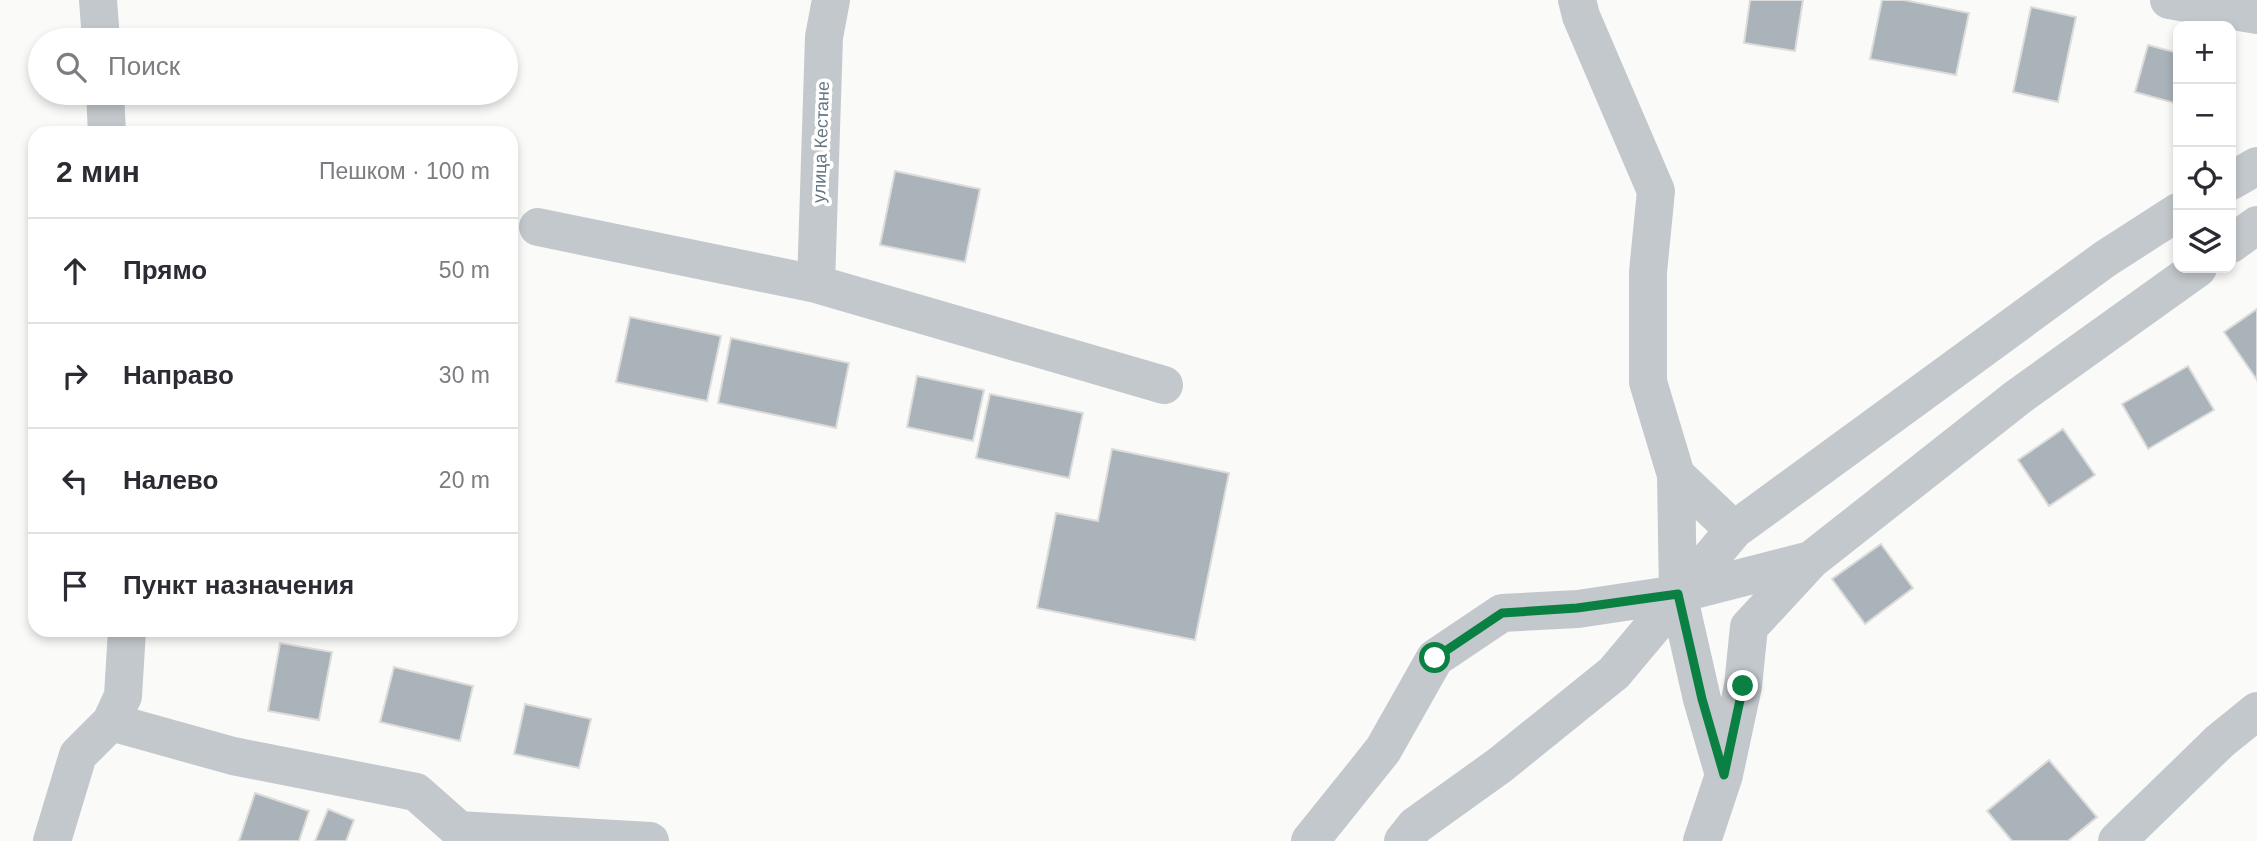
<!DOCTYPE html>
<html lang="ru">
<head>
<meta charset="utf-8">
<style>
  body { margin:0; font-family:Arial,sans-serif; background:#f7f7f7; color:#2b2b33 }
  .controls { position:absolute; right:21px; top:21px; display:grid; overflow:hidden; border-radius:14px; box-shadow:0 4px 10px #0003 }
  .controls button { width:63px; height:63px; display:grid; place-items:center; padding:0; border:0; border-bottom:2px solid #e1e1e2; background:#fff; color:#2b2b33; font:35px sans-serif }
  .stop { position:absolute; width:21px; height:21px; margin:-16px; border:5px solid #0b8043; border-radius:50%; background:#fff }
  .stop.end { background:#0b8043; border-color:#fff; box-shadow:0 2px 7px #0008 }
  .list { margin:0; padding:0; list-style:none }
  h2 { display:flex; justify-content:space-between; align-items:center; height:91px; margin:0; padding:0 28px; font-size:30px }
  h2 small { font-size:23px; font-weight:400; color:#7c7c81 }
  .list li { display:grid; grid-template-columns:46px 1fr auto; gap:21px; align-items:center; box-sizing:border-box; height:105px; padding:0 28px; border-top:2px solid #e1e1e2 }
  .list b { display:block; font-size:26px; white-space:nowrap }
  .list em { font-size:23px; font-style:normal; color:#7c7c81 }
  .icon { flex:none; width:38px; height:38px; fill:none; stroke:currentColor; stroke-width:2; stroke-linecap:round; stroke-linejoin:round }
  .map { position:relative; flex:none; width:2257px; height:841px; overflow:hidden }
  .search { position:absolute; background:#fff; box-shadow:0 4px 10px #0003; left:28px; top:28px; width:490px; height:77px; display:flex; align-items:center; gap:18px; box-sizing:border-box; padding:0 24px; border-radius:38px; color:#7c7c81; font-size:26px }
  .panel { position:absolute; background:#fff; box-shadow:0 4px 10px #0003; left:28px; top:126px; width:490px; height:511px; border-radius:21px }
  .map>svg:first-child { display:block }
  .building { fill:#aab3b9; stroke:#dcdcda; stroke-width:2 }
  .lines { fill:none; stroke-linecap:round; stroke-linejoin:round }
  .minor { stroke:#c3c8cc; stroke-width:38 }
  .route { stroke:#0b8043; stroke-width:9 }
  .labels { text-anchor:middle; stroke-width:7; stroke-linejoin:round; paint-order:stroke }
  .street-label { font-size:18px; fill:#657683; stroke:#fff }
</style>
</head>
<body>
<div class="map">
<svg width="2257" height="841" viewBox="0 0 2257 841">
  <rect width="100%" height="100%" fill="#fafaf8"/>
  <path class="building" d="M 1750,0 L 1803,0 L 1795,51 L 1744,43 Z
    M 1882,0 L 1904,0 L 1969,13 L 1956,75 L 1870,59 Z
    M 2031,7 L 2076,17 L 2058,102 L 2013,92 Z
    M 2148,45 L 2178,53 L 2178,104 L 2135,92 Z
    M 895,171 L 980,189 L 965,262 L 880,245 Z
    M 2257,309 L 2257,380 L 2224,332 Z
    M 630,317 L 721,336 L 707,401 L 616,382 Z
    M 731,338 L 849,363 L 836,428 L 718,403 Z
    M 2188,366 L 2214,410 L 2148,449 L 2122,404 Z
    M 917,376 L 984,390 L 973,441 L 907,427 Z
    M 990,394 L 1083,413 L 1069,478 L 976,458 Z
    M 2063,429 L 2095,475 L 2049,506 L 2018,460 Z
    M 1112,449 L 1229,473 L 1195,640 L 1037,608 L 1056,513 L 1098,521 Z
    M 1881,544 L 1913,588 L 1865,624 L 1832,579 Z
    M 280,643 L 332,652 L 319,720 L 268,711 Z
    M 394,667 L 473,686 L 460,741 L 380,722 Z
    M 525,704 L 591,719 L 579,768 L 514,754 Z
    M 2049,760 L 2097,817 L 2068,841 L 2012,841 L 1987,811 Z
    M 255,793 L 309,811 L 299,841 L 239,841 Z
    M 328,809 L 354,820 L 346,841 L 315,841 Z"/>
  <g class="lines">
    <path class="minor" d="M 98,0 L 101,40
      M 1577,0 L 1581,16 L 1656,191 L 1648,272 L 1648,382 L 1676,475 L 1678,594 L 1702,699 L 1724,775 L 1702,841
      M 2169,0 L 2257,15
      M 105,93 L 107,133
      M 2231,181 L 2257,166
      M 538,227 L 816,284 L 1164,385
      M 2231,244 L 2257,225
      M 816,284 L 824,37 L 831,0
      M 1676,475 L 1734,530
      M 111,722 L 233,756 L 416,792 L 459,830 L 650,841
      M 1725,770 L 1743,686 L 1749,627 L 1811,560 L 2018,397 L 2198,268
      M 52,841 L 78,755 L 111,722 L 123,696 L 127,630
      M 1310,841 L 1383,750 L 1435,658 L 1502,613 L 1578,609 L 1678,594 L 1811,560
      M 1403,841 L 1415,826 L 1500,765 L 1614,673 L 1734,530 L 2105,259 L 2178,212
      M 2117,841 L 2220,741 L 2257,711"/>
  </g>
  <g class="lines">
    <path class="route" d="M 1435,658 L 1502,613 L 1577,608 L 1678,594 L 1702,699 L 1724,775 L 1743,686"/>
  </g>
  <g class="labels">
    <g class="street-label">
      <text transform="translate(821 142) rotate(-88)" y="6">улица Кестане</text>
    </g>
  </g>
</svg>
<div class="controls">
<button>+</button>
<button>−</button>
<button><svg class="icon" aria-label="locate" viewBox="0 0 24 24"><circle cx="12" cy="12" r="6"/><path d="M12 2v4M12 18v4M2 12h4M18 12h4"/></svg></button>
<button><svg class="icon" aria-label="layers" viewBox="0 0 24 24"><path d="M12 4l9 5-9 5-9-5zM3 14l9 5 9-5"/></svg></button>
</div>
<div class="stop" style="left:1435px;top:658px"></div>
<div class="stop end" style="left:1743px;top:686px"></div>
<div class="search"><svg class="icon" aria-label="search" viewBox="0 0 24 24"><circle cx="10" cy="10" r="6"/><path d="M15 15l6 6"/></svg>Поиск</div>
<section class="panel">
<h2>2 мин<small>Пешком · 100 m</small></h2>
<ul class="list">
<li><svg class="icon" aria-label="ahead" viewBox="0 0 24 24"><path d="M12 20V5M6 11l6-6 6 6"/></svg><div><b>Прямо</b></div><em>50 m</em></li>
<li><svg class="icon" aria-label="right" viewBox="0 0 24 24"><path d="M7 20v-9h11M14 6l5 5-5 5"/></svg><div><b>Направо</b></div><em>30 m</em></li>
<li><svg class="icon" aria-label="left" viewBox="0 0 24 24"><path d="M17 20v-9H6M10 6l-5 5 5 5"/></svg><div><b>Налево</b></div><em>20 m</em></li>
<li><svg class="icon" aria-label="arrive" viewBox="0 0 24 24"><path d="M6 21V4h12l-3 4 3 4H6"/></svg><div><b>Пункт назначения</b></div></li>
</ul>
</section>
</div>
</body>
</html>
